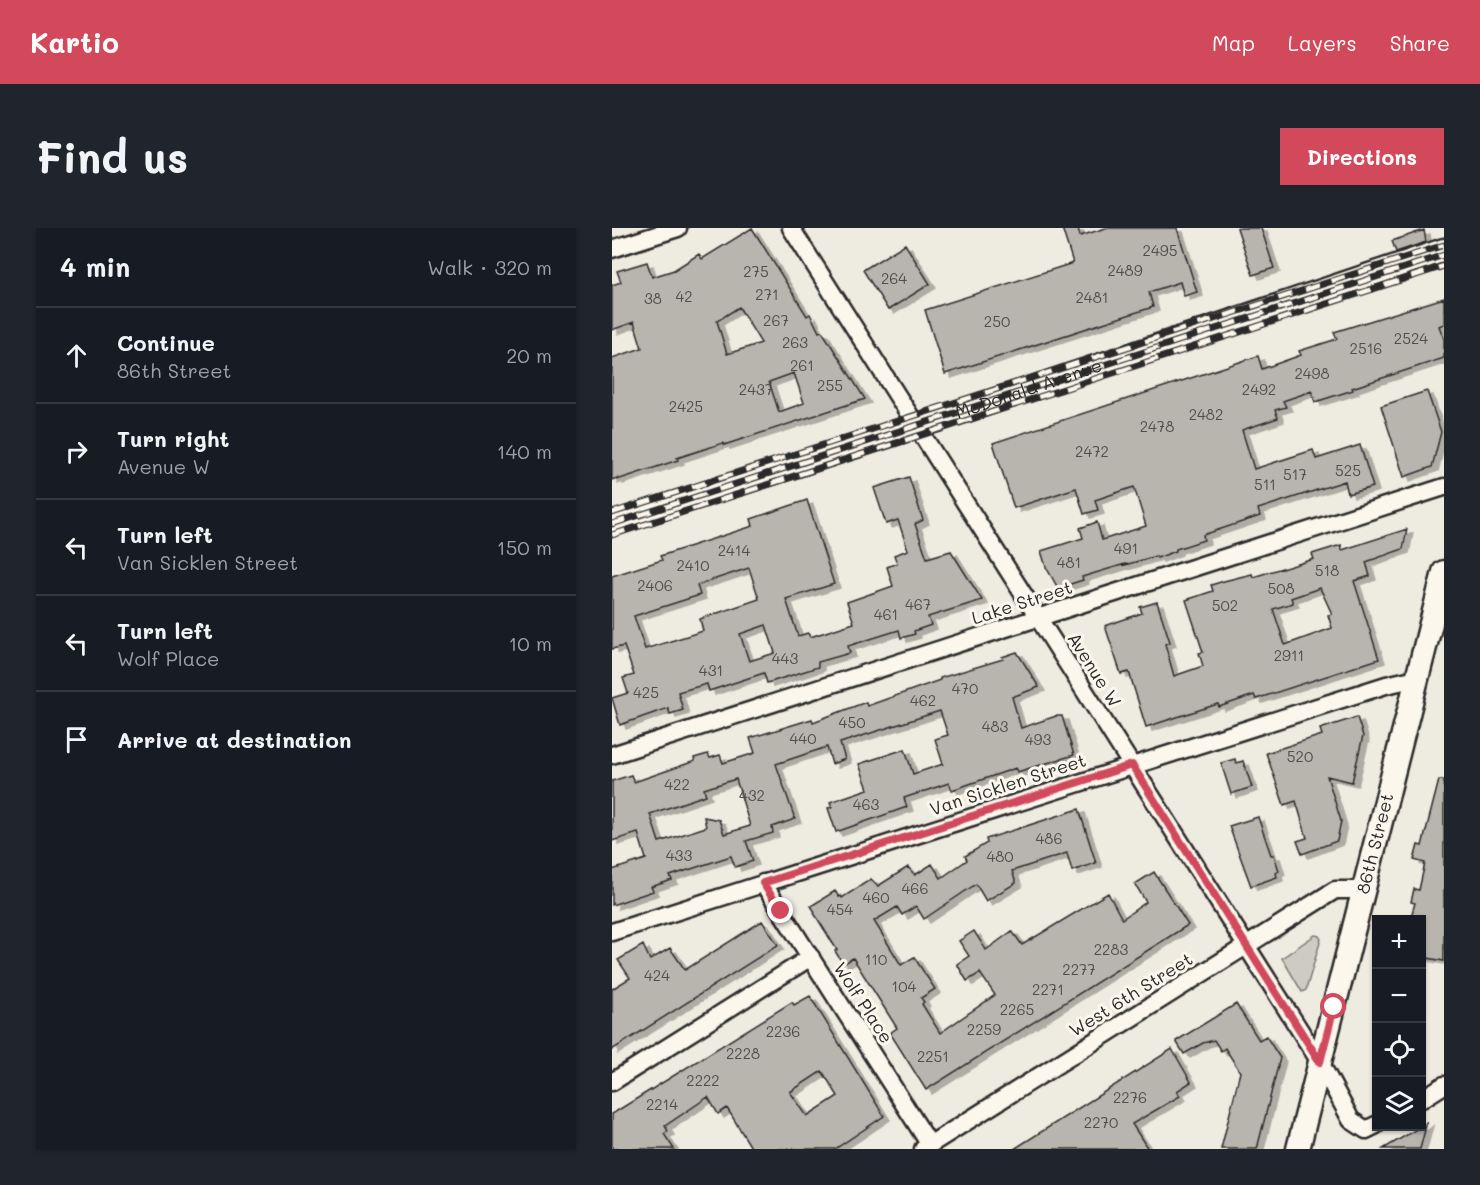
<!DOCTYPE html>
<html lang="en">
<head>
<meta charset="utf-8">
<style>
  body { margin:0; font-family:Mali,sans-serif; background:#20242c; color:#f1f3f6 }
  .controls { position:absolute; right:18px; bottom:18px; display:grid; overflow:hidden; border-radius:0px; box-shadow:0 2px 4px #0004 }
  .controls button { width:54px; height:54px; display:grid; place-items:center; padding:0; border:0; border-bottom:2px solid #363941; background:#171b24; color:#f1f3f6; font:30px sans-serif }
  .stop { position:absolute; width:18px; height:18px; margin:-14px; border:4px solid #d1495b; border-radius:50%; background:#fff }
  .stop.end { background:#d1495b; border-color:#fff; box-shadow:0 2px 6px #0008 }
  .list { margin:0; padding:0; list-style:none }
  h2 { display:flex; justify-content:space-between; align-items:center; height:78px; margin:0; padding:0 24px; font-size:26px }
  h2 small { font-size:20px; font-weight:400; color:#9ea1a6 }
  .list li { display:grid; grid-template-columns:39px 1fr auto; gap:18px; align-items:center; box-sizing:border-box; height:96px; padding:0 24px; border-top:2px solid #363941 }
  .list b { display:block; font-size:22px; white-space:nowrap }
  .list p { margin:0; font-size:20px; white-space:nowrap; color:#9ea1a6 }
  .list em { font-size:20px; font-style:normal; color:#9ea1a6 }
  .icon { flex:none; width:33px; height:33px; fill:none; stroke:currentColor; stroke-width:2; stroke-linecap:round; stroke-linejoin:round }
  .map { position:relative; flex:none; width:832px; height:921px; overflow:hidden; border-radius:0px }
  header { display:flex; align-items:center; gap:36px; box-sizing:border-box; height:84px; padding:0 30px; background:#d1495b; color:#fff }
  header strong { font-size:28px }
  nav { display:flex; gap:33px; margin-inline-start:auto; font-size:21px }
  .intro { display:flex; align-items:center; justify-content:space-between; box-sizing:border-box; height:144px; padding:0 36px }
  h1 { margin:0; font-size:42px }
  .button { padding:15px 27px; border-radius:0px; background:#d1495b; color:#fff; font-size:21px; font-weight:700 }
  main { display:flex; gap:36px; padding:0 36px }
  aside { flex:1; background:#171b24; border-radius:0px; box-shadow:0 2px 4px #0004 }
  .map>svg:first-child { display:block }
  .green { fill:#cecbc2; stroke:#7c7b76; stroke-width:1.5 }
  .building { fill:#b8b5ae; stroke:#2b2b2b; stroke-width:1.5; fill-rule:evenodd; filter:url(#shadow) }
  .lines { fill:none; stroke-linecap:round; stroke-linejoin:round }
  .minor-casing { stroke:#2b2b2b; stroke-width:21 }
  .secondary-casing { stroke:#2b2b2b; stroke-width:27 }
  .minor { stroke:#fbf7ec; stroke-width:16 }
  .secondary { stroke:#fbf7ec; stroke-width:22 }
  .rail-casing { stroke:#2b2b2b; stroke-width:7 }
  .rail { stroke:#fbf7ec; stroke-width:4.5; stroke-dasharray:14; stroke-linecap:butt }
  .route { stroke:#d1495b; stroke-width:8 }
  .labels { text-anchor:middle; stroke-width:6; stroke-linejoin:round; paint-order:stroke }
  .number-label { font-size:15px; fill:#4e4e4c }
  .street-label { font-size:18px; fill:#2b2b2b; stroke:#fbf7ec }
</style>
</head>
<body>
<header>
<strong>Kartio</strong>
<nav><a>Map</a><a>Layers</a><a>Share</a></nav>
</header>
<div class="intro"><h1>Find us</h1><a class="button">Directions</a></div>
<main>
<aside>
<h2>4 min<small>Walk · 320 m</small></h2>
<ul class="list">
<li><svg class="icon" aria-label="ahead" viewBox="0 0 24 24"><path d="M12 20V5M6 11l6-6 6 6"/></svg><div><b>Continue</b><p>86th Street</p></div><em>20 m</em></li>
<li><svg class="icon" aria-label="right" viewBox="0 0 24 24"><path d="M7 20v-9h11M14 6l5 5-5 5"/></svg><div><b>Turn right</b><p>Avenue W</p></div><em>140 m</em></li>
<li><svg class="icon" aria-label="left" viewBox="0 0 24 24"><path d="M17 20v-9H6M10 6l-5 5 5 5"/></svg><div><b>Turn left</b><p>Van Sicklen Street</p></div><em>150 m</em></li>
<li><svg class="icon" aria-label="left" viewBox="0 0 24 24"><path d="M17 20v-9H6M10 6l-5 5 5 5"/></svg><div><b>Turn left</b><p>Wolf Place</p></div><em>10 m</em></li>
<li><svg class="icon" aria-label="arrive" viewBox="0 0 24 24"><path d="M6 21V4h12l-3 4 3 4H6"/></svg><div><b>Arrive at destination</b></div></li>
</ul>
</aside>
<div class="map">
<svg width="832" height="921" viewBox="0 0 832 921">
  <defs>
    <filter id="shadow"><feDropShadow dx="6" dy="4" stdDeviation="0" flood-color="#0004"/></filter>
  </defs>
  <rect width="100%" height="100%" fill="#eeebe0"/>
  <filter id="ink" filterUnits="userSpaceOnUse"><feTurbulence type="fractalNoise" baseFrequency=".0167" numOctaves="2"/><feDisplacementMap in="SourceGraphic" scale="12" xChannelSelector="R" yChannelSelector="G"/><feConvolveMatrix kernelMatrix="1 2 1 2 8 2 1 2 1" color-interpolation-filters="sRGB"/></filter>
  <g filter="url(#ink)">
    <path class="green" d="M 703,707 L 707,708 L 709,711 L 694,762 L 690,764 L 670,730 Z"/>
    <path class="building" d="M 140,0 L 195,88 L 198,86 L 207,104 L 210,103 L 253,171 L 112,217 L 111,215 L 65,230 L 66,232 L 5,252 L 5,250 L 0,252 L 0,130 L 30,120 L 22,94 L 0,102 L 0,57 L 9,54 L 5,43 L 35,34 L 40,49 L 62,42 L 87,26 L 90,31 ZM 127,79 L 149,115 L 115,126 L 105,93 ZM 182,145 L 192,175 L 167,184 L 157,154 Z
      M 450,0 L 466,0 L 468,8 L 494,0 L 565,0 L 585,64 L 572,68 L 568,54 L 537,64 L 541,79 L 333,146 L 313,82 L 461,35 Z
      M 625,0 L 649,0 L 662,40 L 641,47 Z
      M 812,2 L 814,14 L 784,24 L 780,13 Z
      M 293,16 L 318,56 L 276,82 L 251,42 Z
      M 832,70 L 832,96 L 827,98 L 832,111 L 832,130 L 740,160 L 741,162 L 703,174 L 700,163 L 671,173 L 674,179 L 663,182 L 666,190 L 630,202 L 642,241 L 701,222 L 704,231 L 748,217 L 761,259 L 736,266 L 733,253 L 646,281 L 648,288 L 591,307 L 592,312 L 564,321 L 564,323 L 545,330 L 544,328 L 513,337 L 513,336 L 470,349 L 471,352 L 446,360 L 434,339 L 429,323 L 471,310 L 468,300 L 485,294 L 490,312 L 534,298 L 522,259 L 483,272 L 486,282 L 472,286 L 464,260 L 402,280 L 381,215 L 646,128 L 650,141 L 689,127 L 687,123 L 725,111 L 722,104 Z
      M 815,163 L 829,204 L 820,239 L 792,249 L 769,178 Z
      M 297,249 L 311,292 L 303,296 L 315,330 L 339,323 L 370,372 L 316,389 L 319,397 L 302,403 L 303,406 L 289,410 L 287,402 L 236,418 L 238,425 L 206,434 L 206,439 L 171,450 L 155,455 L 152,445 L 97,463 L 95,456 L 66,464 L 71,482 L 58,486 L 56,480 L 8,497 L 0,470 L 16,465 L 11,450 L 22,447 L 12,418 L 0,421 L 0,348 L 50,332 L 48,328 L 141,298 L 139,291 L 195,272 L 222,356 L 174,371 L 186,408 L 196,405 L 198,409 L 242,395 L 235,374 L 281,358 L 275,339 L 285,335 L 282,327 L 296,322 L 286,292 L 274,296 L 262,260 ZM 137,340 L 147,371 L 88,391 L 91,403 L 33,421 L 22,388 L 88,367 L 85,357 ZM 154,397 L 163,425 L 137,433 L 128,406 Z
      M 795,301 L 791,321 L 754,334 L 758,348 L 742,353 L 767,431 L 644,471 L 642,467 L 607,479 L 606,476 L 534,499 L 517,444 L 509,446 L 493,398 L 530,385 L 528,379 L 545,374 L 558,414 L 553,416 L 562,448 L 591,438 L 587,425 L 591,424 L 574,372 L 601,363 L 599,357 L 612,353 L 640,346 L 641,349 L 670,340 L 670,341 L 702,331 L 700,326 L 729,317 L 730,322 ZM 708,360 L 720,386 L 716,387 L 720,400 L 673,417 L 661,381 L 681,375 L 679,370 Z
      M 405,424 L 427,459 L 400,469 L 409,500 L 444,488 L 450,488 L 462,527 L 405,544 L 404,540 L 340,562 L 337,555 L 292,570 L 295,579 L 224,604 L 216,580 L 220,579 L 218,574 L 256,561 L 247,536 L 293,521 L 301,546 L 331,536 L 323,511 L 336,507 L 328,483 L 228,515 L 233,531 L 220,536 L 215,519 L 164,536 L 183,591 L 160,599 L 161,605 L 134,613 L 141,633 L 123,639 L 119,628 L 58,648 L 60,652 L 39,659 L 41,663 L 0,677 L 0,642 L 34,631 L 26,605 L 0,613 L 0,553 L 19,547 L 22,554 L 83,533 L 82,530 L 96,526 L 98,530 L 108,527 L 111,535 L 143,525 L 138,510 L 200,491 L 201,494 L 254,474 L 255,478 L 328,452 L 328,450 L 391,431 L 390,429 ZM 124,551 L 138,598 L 112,606 L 107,592 L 92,589 L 94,599 L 47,614 L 38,586 L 94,567 L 92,561 Z
      M 745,489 L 751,508 L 740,554 L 715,548 L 729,593 L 725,613 L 690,626 L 685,613 L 695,610 L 684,573 L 672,577 L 654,525 L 710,507 L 708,501 Z
      M 623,531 L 624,535 L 631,533 L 640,559 L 619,566 L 609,535 Z
      M 827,552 L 832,552 L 832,733 L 810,729 L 810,692 L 798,692 L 803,675 L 799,674 L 802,661 L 807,662 L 813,635 L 802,632 L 806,617 L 810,618 Z
      M 467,581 L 484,635 L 460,643 L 455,625 L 400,643 L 404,655 L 374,673 L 364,656 L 312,691 L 304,678 L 290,687 L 285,679 L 262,693 L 289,737 L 302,729 L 323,761 L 309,770 L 312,774 L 310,776 L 328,805 L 383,767 L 368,745 L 355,753 L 345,736 L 357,728 L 347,713 L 362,703 L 374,722 L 400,703 L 410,717 L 496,665 L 510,691 L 534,674 L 523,656 L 542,644 L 576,697 L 314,862 L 278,805 L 285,800 L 273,781 L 241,730 L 231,736 L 223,723 L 225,722 L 202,685 L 203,684 L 199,678 L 223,663 L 227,669 L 229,668 L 230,670 L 259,651 L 266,658 L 296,639 L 303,647 L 320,636 L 329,650 L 355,632 L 353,628 L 375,615 L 374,611 Z
      M 646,589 L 659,627 L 662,627 L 667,643 L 664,645 L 665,649 L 639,658 L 617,598 Z
      M 150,693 L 166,717 L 0,822 L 0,761 L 18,750 L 6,732 L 31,717 L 38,732 L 58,720 L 73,742 Z
      M 198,768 L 272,888 L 223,921 L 140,921 L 115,880 L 106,886 L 96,869 L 53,898 L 56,903 L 52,906 L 62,921 L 0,921 L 0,886 L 180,774 L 182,777 ZM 210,843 L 226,868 L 195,888 L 178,864 Z
      M 624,776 L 647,812 L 654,808 L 668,830 L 645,921 L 609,921 L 628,844 L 613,820 L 609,823 L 602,812 L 591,815 L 572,826 L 564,813 Z
      M 560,821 L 579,854 L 565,863 L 568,868 L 520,896 L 536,921 L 402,921 Z
      M 815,894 L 808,921 L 771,921 L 810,898 Z"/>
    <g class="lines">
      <defs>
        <path id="minor" d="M 179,0 L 708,834 L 739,892 L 754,902 L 764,897
          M 0,21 L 66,0
          M 0,527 L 832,259
          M 151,655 L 318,917
          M 0,704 L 774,457 L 805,450
          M 0,854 L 199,729
          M 810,871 L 832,857
          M 311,921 L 723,662 L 752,662"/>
        <g id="secondary">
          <path id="s1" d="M 0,296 L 328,191 L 832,22"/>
          <path id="s2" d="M 686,921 L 832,344"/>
        </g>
      </defs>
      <use href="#minor" class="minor-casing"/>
      <use href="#secondary" class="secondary-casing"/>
      <use href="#minor" class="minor"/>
      <use href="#secondary" class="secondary"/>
      <defs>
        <path id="rail" d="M 0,285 L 832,17
          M 0,296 L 832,27
          M 0,307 L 832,38"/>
      </defs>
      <use href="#rail" class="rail-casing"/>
      <use href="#rail" class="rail"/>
    </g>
  </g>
  <g class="lines" filter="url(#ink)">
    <path class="route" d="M 169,683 L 151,655 L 520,537 L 708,834 L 722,779"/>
  </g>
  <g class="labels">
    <g class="number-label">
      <text x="548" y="28">2495</text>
      <text x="513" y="48">2489</text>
      <text x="144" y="49">275</text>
      <text x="282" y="56">264</text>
      <text x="155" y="72">271</text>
      <text x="72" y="74">42</text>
      <text x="480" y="75">2481</text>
      <text x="41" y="76">38</text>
      <text x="164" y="98">267</text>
      <text x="385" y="99">250</text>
      <text x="799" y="116">2524</text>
      <text x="183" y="120">263</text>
      <text x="754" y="126">2516</text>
      <text x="190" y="143">261</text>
      <text x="700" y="151">2498</text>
      <text x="218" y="163">255</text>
      <text x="144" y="167">2437</text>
      <text x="647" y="167">2492</text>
      <text x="74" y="184">2425</text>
      <text x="594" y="192">2482</text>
      <text x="545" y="204">2478</text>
      <text x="480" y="229">2472</text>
      <text x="736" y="248">525</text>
      <text x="683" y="252">517</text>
      <text x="653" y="262">511</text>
      <text x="514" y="326">491</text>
      <text x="122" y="328">2414</text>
      <text x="457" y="340">481</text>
      <text x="81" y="343">2410</text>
      <text x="715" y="348">518</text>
      <text x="43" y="363">2406</text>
      <text x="669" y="366">508</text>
      <text x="306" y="382">467</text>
      <text x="613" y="383">502</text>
      <text x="274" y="392">461</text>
      <text x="677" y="433">2911</text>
      <text x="173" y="436">443</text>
      <text x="99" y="448">431</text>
      <text x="353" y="466">470</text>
      <text x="34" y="470">425</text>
      <text x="311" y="478">462</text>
      <text x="240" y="500">450</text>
      <text x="383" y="504">483</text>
      <text x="191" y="516">440</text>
      <text x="426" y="517">493</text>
      <text x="688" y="534">520</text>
      <text x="65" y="562">422</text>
      <text x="140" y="573">432</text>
      <text x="254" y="582">463</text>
      <text x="437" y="616">486</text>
      <text x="67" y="633">433</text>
      <text x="388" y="634">480</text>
      <text x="303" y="666">466</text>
      <text x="264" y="675">460</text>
      <text x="228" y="687">454</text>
      <text x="499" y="727">2283</text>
      <text x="264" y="737">110</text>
      <text x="467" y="747">2277</text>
      <text x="45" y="753">424</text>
      <text x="292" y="764">104</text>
      <text x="436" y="767">2271</text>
      <text x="405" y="787">2265</text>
      <text x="372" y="807">2259</text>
      <text x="171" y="809">2236</text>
      <text x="131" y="831">2228</text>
      <text x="321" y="834">2251</text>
      <text x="91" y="858">2222</text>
      <text x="518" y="875">2276</text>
      <text x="50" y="882">2214</text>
      <text x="489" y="900">2270</text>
    </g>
    <g class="street-label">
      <text dy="6" stroke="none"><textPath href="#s1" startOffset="438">McDonald Avenue</textPath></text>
      <text transform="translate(410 375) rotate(-18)" y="6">Lake Street</text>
      <text transform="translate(482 442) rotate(58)" y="6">Avenue W</text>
      <text transform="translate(396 557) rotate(-18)" y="6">Van Sicklen Street</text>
      <text dy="6" stroke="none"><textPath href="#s2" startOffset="315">86th Street</textPath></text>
      <text transform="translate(519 767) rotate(-32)" y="6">West 6th Street</text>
      <text transform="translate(251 775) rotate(57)" y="6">Wolf Place</text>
    </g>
  </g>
</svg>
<div class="controls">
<button>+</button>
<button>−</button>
<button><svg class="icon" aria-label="locate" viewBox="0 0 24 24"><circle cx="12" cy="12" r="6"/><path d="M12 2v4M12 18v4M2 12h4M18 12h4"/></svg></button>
<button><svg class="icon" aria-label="layers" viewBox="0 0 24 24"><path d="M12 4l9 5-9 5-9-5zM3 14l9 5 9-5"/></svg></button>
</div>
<div class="stop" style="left:722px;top:779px"></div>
<div class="stop end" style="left:169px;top:683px"></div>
</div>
</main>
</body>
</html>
